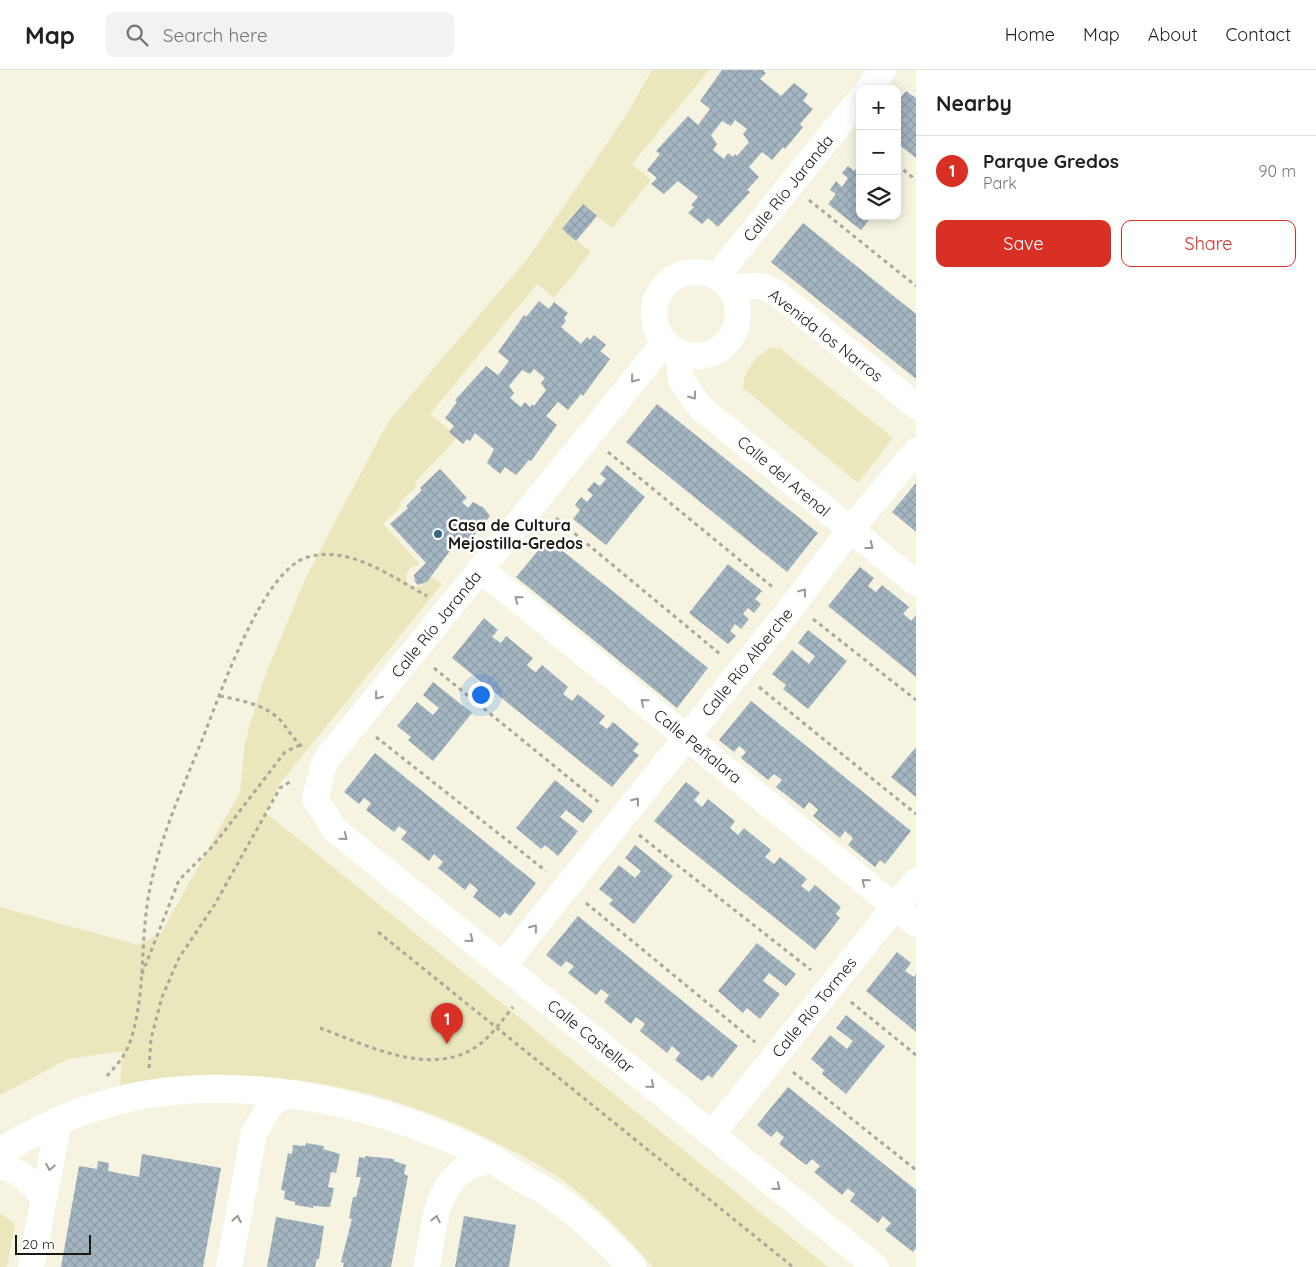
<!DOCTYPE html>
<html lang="en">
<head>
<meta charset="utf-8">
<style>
  body { margin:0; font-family:Quicksand,sans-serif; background:#f2f2f2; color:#202124 }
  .controls { position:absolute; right:15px; top:15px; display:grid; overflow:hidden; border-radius:10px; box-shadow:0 2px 12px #0003 }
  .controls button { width:45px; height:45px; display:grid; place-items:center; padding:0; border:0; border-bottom:1px solid #e0e0e0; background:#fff; color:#202124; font:25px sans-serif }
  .scale { position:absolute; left:15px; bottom:12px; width:76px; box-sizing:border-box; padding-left:5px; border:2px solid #1a1912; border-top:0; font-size:14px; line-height:18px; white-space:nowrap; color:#1a1912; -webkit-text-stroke:4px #fff; paint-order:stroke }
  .you { position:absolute; left:480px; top:624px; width:18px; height:18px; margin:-12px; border:4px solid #fff; border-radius:50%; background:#1a73e8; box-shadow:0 0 0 8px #1a73e833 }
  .badge { display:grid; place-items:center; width:32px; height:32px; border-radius:50%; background:#d93025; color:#fff; font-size:16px; font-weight:700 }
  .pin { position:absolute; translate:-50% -41px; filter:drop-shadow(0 1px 2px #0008) }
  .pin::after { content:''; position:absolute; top:26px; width:18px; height:15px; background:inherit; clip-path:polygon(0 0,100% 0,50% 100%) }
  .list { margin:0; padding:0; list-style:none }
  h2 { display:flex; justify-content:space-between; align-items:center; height:65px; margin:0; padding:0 20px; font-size:21px }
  h2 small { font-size:16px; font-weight:400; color:#757577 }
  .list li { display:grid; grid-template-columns:32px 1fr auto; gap:15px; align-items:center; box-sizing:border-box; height:70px; padding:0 20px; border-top:1px solid #e0e0e0 }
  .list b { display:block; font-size:19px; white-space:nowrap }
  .list p { margin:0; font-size:16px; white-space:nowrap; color:#757577 }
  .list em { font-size:16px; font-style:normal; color:#757577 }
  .actions { display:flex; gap:10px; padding:15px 20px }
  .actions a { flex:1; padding:11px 0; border:1px solid #d93025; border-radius:10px; text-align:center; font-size:18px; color:#d93025 }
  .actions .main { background:#d93025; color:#fff }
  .icon { flex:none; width:28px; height:28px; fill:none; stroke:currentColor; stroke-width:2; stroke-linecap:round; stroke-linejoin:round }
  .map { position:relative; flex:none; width:916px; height:1197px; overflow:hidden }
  header { display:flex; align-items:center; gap:30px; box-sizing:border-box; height:70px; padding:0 25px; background:#fff; border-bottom:1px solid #e0e0e0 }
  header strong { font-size:24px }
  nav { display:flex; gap:28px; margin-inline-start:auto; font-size:18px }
  .search { width:350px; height:45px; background:#f2f2f2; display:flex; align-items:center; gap:12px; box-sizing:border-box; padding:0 18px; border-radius:10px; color:#757577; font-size:19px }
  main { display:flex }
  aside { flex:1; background:#fff }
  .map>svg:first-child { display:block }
  .green { fill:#eae7bd }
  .building { fill:url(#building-cross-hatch); fill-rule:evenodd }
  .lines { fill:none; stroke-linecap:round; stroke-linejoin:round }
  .path { stroke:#aaa899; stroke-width:3; stroke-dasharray:4 4; stroke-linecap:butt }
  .minor { stroke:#fff; stroke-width:26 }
  .major { stroke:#fff; stroke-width:28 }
  .oneway { stroke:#989894 }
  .poi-dot { fill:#356a86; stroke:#fff; stroke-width:2 }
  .labels { text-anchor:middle; stroke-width:5; stroke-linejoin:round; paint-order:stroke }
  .street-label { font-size:16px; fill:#1a1912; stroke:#fff }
  .poi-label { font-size:16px; font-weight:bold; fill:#1a1912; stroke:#fff; text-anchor:start }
</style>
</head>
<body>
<header>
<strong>Map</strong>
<div class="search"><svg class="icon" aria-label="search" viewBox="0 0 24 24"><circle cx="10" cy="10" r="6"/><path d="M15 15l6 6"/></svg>Search here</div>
<nav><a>Home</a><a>Map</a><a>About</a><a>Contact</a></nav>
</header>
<main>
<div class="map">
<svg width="916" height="1197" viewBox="0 0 916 1197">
  <defs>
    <pattern id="building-cross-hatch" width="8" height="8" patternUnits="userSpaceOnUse" patternTransform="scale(1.25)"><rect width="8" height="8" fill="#a4b6c2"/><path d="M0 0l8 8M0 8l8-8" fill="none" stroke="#8d9ca6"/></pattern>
  </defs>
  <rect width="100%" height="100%" fill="#f6f4e0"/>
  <path class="green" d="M 652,0 L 709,0 L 632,94 L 651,110 L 612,158 L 582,134 L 562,159 L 591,182 L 554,228 L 537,214 L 430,344 L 458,367 L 415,412 L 416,417 L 400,432 L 401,437 L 383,454 L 419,493 L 417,496 L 413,496 C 407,501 405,505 407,513 L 415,517 L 422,516 L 430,506 L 442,514 L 281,712 L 266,743 L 828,1197 L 653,1197 C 630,1170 605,1145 578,1122 C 554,1102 525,1087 497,1073 C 420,1034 338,1010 251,1006 C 207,1004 163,1014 120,1019 L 122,981 L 68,989 L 0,1025 L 0,837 L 138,875 L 161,863 L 240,722 L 245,672 L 263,611 L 306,507 L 388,352 L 529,187 L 627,44 Z
    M 771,278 L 781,279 L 893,368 L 858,413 L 743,318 C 744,299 755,287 771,278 Z
    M 0,1143 L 15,1154 L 7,1197 L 0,1197 Z"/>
  <path class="building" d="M 722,0 L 763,0 L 766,3 L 760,9 L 781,26 L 794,13 L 808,24 L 803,31 L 813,39 L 800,54 L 803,57 L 785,79 L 783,77 L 772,90 L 762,82 L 749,97 L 759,107 L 747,120 L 750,122 L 718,157 L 708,148 L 702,154 L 688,143 L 694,137 L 691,135 L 698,127 L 678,111 L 664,124 L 651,114 L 657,108 L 647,100 L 660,84 L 656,81 L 688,46 L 698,55 L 710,39 L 700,31 ZM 735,50 L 747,59 L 743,64 L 749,72 L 737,86 L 735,84 L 733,87 L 728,83 L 724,89 L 713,80 L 717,74 L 711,65 L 722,51 L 731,56 Z
    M 906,21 L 916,28 L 916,88 L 897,73 L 897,32 Z
    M 860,94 L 860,146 L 872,146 L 861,160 L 828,134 L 836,124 L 830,120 L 836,111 L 842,117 L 848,108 L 842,103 L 848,96 L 854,101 Z
    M 583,134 L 597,146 L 576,171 L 562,159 Z
    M 803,153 L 916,244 L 916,309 L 771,192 Z
    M 539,231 L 549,239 L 554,232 L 568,243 L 564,248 L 566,251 L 561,257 L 581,274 L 587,267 L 590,270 L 594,265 L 606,275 L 600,281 L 610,289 L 583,326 L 581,324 L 568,340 L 558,332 L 546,346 L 557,355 L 531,391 L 529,390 L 516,405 L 505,397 L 500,404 L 487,393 L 494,379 L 475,363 L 470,371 L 467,369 L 463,374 L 449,362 L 454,356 L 445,348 L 457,332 L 455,330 L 486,296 L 498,305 L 503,299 L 509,291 L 498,282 L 524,245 L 526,247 ZM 534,299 L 545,308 L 541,313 L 546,320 L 534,336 L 532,334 L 530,337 L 525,332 L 521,337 L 510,328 L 514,323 L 509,316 L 522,300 L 530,304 Z
    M 657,334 L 818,463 L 787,502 L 626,372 Z
    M 607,395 L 645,427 L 606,475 L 573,449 L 580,440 L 575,435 L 581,427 L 587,432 L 593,425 L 587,420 L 594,412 L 600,416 L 606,409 L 600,404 Z
    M 440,399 L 467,428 L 462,432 L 468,438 L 473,432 L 475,433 L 484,438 L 490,446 L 462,480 L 455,474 L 427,512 L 418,515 L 415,512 L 414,505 L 426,493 L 390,454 L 408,438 L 406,436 L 422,420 L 420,418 Z
    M 916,413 L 916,462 L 892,442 Z
    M 548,469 L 708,598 L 677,638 L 516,507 Z
    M 728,494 L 762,521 L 755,529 L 761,534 L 754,543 L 748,538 L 743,544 L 749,549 L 741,559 L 735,554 L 730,561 L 736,566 L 728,574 L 689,543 Z
    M 860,497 L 874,508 L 868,516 L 876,522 L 882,515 L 909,537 L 903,544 L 907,547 L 911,551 L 916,545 L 916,607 L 828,536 Z
    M 484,548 L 498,560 L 492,567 L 501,573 L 506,566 L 533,588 L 527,595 L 531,599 L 536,602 L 542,595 L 568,617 L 563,624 L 572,631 L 578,624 L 605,646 L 599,653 L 607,659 L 613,652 L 639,674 L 633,681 L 639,685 L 612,717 L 452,588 Z
    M 808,560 L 847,591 L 808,639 L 783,619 L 786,615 L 772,604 L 792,580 L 809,594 L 815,586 L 798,573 Z
    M 433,612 L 472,643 L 433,691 L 408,670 L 411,667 L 397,656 L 417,632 L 433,645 L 439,638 L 423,625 Z
    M 751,631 L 911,761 L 885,794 L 880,790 L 875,797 L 848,775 L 853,768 L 845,761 L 840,768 L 813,746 L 818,740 L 814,736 L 809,732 L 804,739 L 776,717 L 782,710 L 774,704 L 768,710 L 741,688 L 746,682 L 743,679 L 739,676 L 734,682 L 719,670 Z
    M 916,677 L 916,727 L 891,707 Z
    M 375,683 L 536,813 L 510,846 L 505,842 L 500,848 L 473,827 L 478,820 L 470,813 L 465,820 L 438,798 L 443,792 L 434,784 L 429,791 L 401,769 L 407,762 L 399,756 L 394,762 L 366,740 L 371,733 L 364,728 L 359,734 L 344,722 Z
    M 555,710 L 593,741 L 583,753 L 566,740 L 560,747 L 578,761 L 558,786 L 545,775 L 541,779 L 516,758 Z
    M 686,712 L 700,723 L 694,730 L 702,737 L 708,729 L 735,751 L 730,758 L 738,765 L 744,758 L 771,780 L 765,787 L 774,794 L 780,787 L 807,809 L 801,816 L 809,822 L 815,815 L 841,837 L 836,844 L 840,848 L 815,880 L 654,751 Z
    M 635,775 L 673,806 L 634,854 L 609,834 L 613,830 L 599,819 L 619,795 L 635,808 L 641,801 L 625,788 Z
    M 578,846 L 738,976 L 712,1008 L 708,1005 L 702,1011 L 675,990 L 680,983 L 672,976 L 667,983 L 640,961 L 645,954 L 640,950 L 636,947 L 631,954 L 604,932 L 609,925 L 601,919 L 596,925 L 568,903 L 574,896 L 566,891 L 561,897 L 546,885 Z
    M 757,873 L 796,904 L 786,916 L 769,903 L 763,911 L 780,924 L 760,949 L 747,938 L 743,943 L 718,921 Z
    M 897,882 L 911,893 L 905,901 L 914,907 L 916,904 L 916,962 L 866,921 Z
    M 846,945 L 885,976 L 846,1024 L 822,1004 L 824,1000 L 811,989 L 830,965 L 847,979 L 853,971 L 836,958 Z
    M 788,1017 L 916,1120 L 916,1178 L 913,1182 L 885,1160 L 891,1153 L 887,1150 L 883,1146 L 878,1153 L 850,1131 L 855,1124 L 851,1121 L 848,1118 L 842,1125 L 814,1102 L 820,1096 L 812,1089 L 806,1095 L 779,1074 L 784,1067 L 780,1064 L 777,1061 L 771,1067 L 757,1055 Z
    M 306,1073 L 324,1076 L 323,1079 L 340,1084 L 336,1103 L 331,1102 L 328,1117 L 334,1118 L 330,1137 L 313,1136 L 313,1138 L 295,1135 L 295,1132 L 284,1129 L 285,1121 L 281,1120 L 288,1083 L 292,1084 L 293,1075 L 305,1076 Z
    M 142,1084 L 221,1098 L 203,1197 L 61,1197 L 79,1096 L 97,1099 L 98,1091 L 109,1093 L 108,1101 L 139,1107 Z
    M 365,1086 L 394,1089 L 394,1091 L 406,1095 L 404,1104 L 408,1106 L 391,1197 L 343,1197 L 344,1193 L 341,1192 L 352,1149 L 349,1148 L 353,1127 L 356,1127 L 361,1107 L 356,1107 L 359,1087 L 365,1088 Z
    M 464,1146 L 516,1155 L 509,1197 L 455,1197 Z
    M 276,1147 L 324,1156 L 319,1189 L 317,1189 L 315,1197 L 267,1197 Z"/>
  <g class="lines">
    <path class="path" d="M 897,95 L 916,110
      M 809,130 L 916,216
      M 608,382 L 775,519
      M 556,448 L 720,584
      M 813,549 L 916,630
      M 434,598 L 601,734
      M 759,617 L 916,744
      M 220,626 C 240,630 267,635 281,651 C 289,660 294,671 304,678
      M 376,667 L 546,801
      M 639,765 L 811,900
      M 586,833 L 755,972
      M 378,862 L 793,1197
      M 142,904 L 179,810 L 213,776 L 285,682 L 300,675
      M 851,932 L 916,985
      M 320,958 C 367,975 433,1010 480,974 C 493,964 503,949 513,937
      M 149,998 L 151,969 L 162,927 L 179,888 L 215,834 L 280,718 L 293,710
      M 793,1002 L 916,1100
      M 107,1006 C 116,996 126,985 130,972 C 146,926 140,871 149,823 C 159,769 182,720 202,670 C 219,628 262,499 308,487 C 349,475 392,507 427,526"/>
    <path class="minor" d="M 868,19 L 883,0
      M654 244a42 42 0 1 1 84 0a42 42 0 1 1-84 0Z
      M 716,207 L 860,29
      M 729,217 L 761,216 L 777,223 L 916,336
      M 665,272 L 325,691 L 315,728 L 334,759 L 876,1197
      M 678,281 L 681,310 L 700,337 L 916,513
      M 480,499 L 916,854
      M 503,896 L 794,534 L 850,460 L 916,381
      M 712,1064 L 916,811
      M 0,1097 C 19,1098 32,1114 44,1128
      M 31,1197 L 59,1050
      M 229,1197 L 254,1063 L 271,1034 L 292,1023
      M 427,1197 C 433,1163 434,1114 470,1096 C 477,1093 485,1092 493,1090"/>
    <path class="major" d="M 0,1082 C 31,1063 64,1046 99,1036 C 220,997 371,1029 483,1084 C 495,1090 506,1099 518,1106 C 531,1114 546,1120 557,1129 C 585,1149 609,1172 632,1197"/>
  </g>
  <defs><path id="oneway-chevron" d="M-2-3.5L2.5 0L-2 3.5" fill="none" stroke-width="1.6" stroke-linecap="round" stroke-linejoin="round" transform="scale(1.25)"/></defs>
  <g class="oneway">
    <use href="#oneway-chevron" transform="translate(634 309) rotate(129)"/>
    <use href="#oneway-chevron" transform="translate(693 326) rotate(55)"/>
    <use href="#oneway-chevron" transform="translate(870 476) rotate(38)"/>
    <use href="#oneway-chevron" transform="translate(803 522) rotate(-53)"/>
    <use href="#oneway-chevron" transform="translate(518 529) rotate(-141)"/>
    <use href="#oneway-chevron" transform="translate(378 626) rotate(129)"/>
    <use href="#oneway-chevron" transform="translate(644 632) rotate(-141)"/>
    <use href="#oneway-chevron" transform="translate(636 731) rotate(-51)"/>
    <use href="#oneway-chevron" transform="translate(344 767) rotate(39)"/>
    <use href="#oneway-chevron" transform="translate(865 812) rotate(-141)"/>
    <use href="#oneway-chevron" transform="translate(534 858) rotate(-51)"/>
    <use href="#oneway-chevron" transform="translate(470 869) rotate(39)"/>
    <use href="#oneway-chevron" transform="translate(651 1015) rotate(39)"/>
    <use href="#oneway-chevron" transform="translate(50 1097) rotate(101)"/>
    <use href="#oneway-chevron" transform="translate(777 1117) rotate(39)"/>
    <use href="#oneway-chevron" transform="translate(237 1149) rotate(-80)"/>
    <use href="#oneway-chevron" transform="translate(436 1149) rotate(-78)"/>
  </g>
  <circle class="poi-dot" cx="438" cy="464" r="5"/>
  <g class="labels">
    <g class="street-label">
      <text transform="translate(788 118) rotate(-51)" y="6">Calle Río Jaranda</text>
      <text transform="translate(826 265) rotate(38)" y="6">Avenida los Narros</text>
      <text transform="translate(784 406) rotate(40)" y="6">Calle del Arenal</text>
      <text transform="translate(436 554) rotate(-51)" y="6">Calle Río Jaranda</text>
      <text transform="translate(747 592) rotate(-51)" y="6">Calle Río Alberche</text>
      <text transform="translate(698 676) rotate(39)" y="6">Calle Peñalara</text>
      <text transform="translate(814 937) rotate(-51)" y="6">Calle Río Tormes</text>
      <text transform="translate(591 966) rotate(39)" y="6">Calle Castellar</text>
    </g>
    <g class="poi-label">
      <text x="448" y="461">Casa de Cultura<tspan x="448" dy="18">Mejostilla-Gredos</tspan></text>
    </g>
  </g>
</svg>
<div class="controls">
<button>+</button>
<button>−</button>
<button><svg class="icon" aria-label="layers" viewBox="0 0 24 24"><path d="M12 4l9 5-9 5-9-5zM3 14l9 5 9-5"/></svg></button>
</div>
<div class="scale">20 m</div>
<div class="you"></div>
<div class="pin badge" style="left:447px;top:974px">1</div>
</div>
<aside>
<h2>Nearby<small></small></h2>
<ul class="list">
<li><span class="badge">1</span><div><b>Parque Gredos</b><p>Park</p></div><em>90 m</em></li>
</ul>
<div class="actions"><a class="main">Save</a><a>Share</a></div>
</aside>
</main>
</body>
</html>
